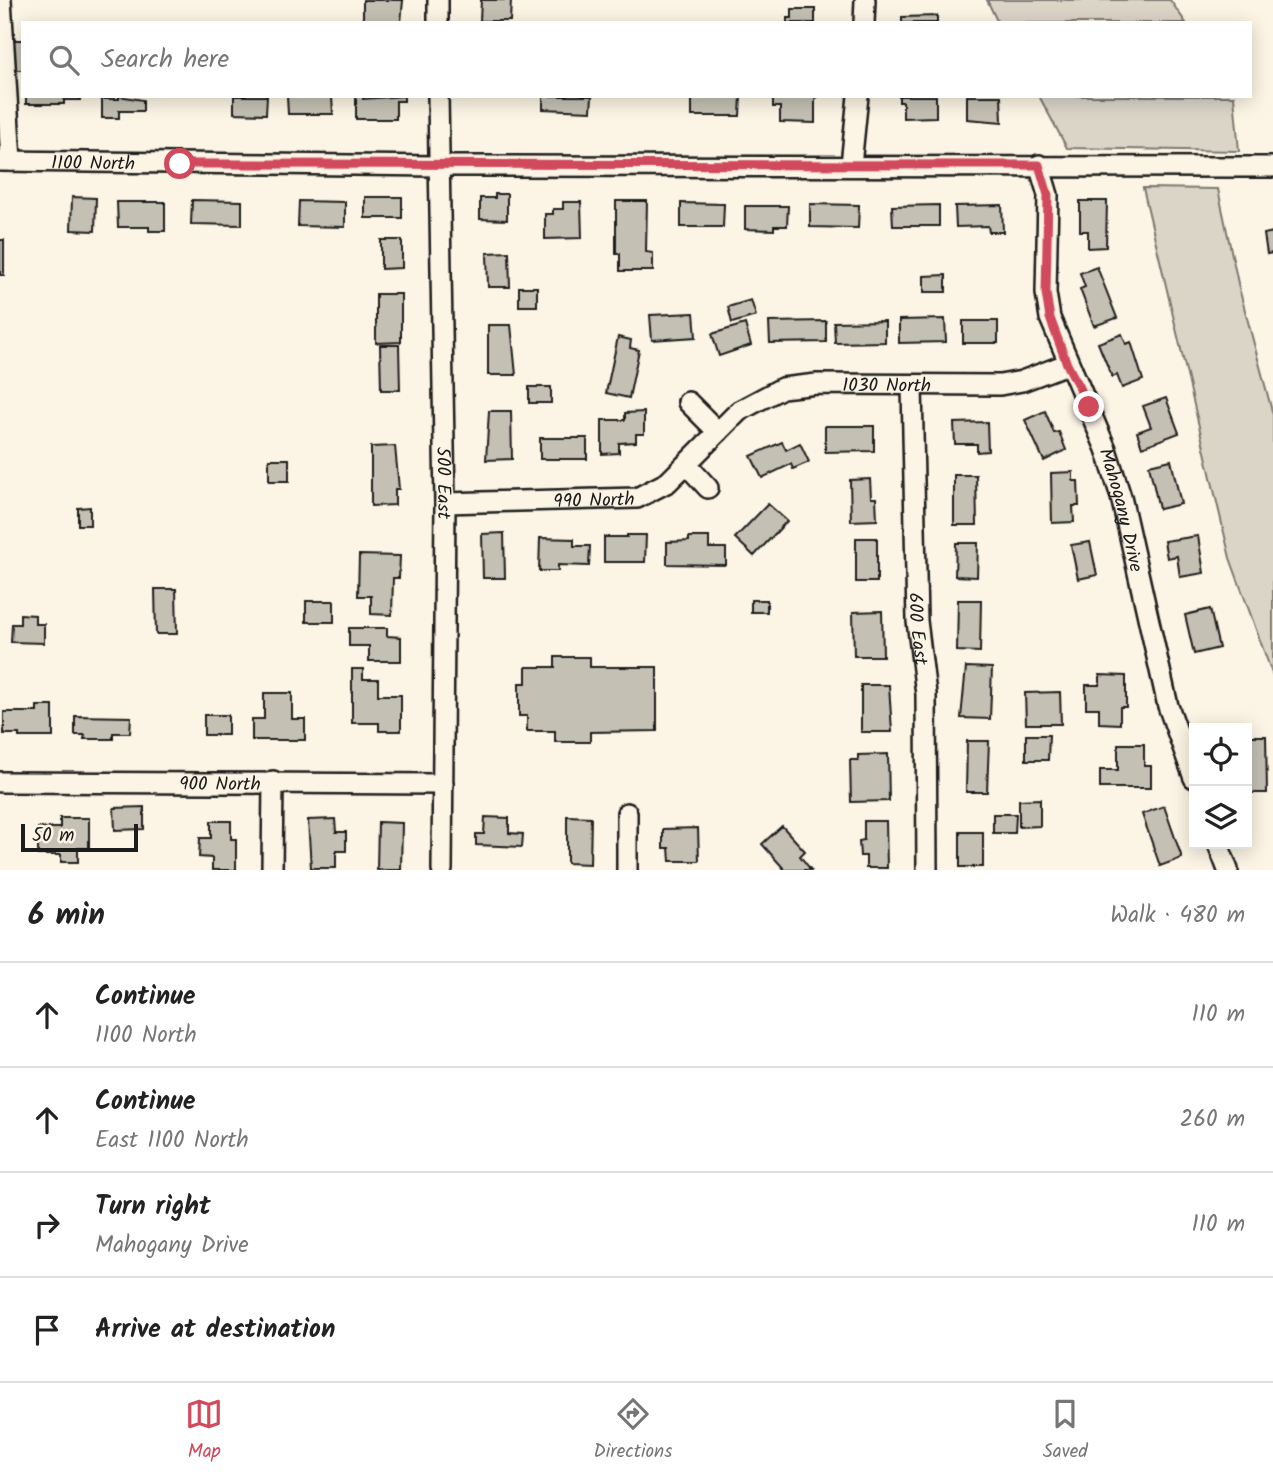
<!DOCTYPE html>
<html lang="en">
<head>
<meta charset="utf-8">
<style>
  body { margin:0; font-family:Kalam,sans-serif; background:#f6f6f6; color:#222 }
  .controls { position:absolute; right:21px; bottom:21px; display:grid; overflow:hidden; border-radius:0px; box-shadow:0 4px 18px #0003 }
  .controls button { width:63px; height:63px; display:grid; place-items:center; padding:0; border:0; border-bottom:2px solid #e0e0e0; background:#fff; color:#222; font:35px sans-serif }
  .scale { position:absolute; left:21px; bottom:18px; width:117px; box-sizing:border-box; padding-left:7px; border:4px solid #1c1c1c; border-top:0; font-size:19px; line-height:24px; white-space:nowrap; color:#1c1c1c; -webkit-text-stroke:5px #fcf5e5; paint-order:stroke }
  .stop { position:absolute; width:21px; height:21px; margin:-16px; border:5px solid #d1495b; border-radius:50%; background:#fff }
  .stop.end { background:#d1495b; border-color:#fff; box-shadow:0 2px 7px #0008 }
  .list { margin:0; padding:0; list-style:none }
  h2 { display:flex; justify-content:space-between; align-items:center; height:91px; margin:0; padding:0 28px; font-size:30px }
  h2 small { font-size:23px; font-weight:400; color:#767676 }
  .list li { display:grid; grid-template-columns:46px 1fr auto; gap:21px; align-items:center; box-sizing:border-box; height:105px; padding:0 28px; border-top:2px solid #e0e0e0 }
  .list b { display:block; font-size:26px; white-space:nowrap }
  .list p { margin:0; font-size:23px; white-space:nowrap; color:#767676 }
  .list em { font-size:23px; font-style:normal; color:#767676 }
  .icon { flex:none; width:38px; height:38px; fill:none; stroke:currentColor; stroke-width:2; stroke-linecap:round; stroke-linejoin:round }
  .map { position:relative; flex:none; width:1273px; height:870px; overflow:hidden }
  .search { position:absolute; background:#fff; box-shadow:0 4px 18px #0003; left:21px; right:21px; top:21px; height:77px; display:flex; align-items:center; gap:18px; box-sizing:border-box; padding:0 24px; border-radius:0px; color:#767676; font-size:26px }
  .sheet { height:511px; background:#fff }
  nav { display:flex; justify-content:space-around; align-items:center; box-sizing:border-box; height:98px; border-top:2px solid #e0e0e0; background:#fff; font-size:19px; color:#767676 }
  nav a { display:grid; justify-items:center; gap:4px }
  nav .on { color:#d1495b }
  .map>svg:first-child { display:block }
  .green { fill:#dbd5c8; stroke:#7c7872; stroke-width:2 }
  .building { fill:#c4c0b3; stroke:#1c1c1c; stroke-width:2 }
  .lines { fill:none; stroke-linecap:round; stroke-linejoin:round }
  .minor-casing { stroke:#1c1c1c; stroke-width:24 }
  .minor { stroke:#fcf5e5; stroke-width:19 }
  .route { stroke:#d1495b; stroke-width:9 }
  .labels { text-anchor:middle; stroke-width:5; stroke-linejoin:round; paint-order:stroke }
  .street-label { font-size:19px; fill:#1c1c1c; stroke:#fcf5e5 }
</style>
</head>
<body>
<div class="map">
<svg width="1273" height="870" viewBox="0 0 1273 870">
  <rect width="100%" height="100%" fill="#fcf5e5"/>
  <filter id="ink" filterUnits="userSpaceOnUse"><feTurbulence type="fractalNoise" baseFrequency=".0143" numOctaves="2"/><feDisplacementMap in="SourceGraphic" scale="14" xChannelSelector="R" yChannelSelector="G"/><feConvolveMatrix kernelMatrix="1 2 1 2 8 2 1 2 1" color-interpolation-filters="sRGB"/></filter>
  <g filter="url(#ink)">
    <path class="green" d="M 987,0 L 1170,0 L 1186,23 L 998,23 Z
      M 1039,96 L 1234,96 L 1239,151 L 1067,148 Z
      M 1143,188 L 1218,189 L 1239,288 L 1273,415 L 1273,676 L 1230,558 Z"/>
    <path class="building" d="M 363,0 L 403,0 L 401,23 L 363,23 Z
      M 481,0 L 511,0 L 510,21 L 480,21 Z
      M 792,9 L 815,9 L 815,23 L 787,23 L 787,18 L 792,18 Z
      M 937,16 L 937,23 L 902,23 L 902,17 Z
      M 10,40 L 23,40 L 23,70 L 10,70 Z
      M 26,96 L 80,96 L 80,100 L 64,100 L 64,104 L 26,104 Z
      M 119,96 L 143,100 L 143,111 L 119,111 L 119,118 L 102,118 L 102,99 L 119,99 Z
      M 234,96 L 267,96 L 266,114 L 234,113 Z
      M 287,96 L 332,96 L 333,114 L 288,114 Z
      M 356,96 L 363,96 L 363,99 L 404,96 L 404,101 L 396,101 L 396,119 L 356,119 Z
      M 543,96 L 592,96 L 591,111 L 543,109 Z
      M 692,96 L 741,96 L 740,116 L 692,116 Z
      M 773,96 L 819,96 L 815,99 L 815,123 L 780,122 L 780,107 L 773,107 Z
      M 899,96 L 936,96 L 936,117 L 903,118 L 903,102 L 899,102 Z
      M 967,96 L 1001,96 L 1002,122 L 967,119 Z
      M 495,194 L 507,194 L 507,220 L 480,219 L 480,198 L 495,198 Z
      M 72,197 L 96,198 L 95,231 L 71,230 Z
      M 365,197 L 402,197 L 402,218 L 365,218 Z
      M 192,200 L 242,201 L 242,225 L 191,224 Z
      M 299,201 L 345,202 L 345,227 L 298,226 Z
      M 616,201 L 647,201 L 646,252 L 653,253 L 653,271 L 620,271 L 620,254 L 616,254 Z
      M 1080,201 L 1107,201 L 1106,247 L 1088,248 L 1088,231 L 1080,231 Z
      M 117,202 L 165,202 L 165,231 L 149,231 L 149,227 L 118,227 Z
      M 563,202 L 581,202 L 582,238 L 545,239 L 545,214 L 553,214 L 553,209 L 563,209 Z
      M 681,203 L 724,204 L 723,227 L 681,227 Z
      M 810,204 L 859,205 L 858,228 L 810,227 Z
      M 939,205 L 939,226 L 893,226 L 892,206 Z
      M 1002,205 L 1003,232 L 989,232 L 988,226 L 956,227 L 955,206 Z
      M 745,206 L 788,206 L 787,226 L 774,226 L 774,230 L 745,229 Z
      M 1273,232 L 1273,253 L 1267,254 L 1264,234 Z
      M 0,240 L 4,240 L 4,275 L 0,275 Z
      M 381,240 L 402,240 L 402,268 L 381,269 Z
      M 509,252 L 510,287 L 488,287 L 487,253 Z
      M 1097,267 L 1117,318 L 1094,326 L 1080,289 L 1085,287 L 1080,273 Z
      M 946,275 L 946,292 L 924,292 L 924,276 Z
      M 519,287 L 537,287 L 537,306 L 519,306 Z
      M 376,294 L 401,294 L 401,342 L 376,343 Z
      M 751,300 L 756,316 L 732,323 L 728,307 Z
      M 694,313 L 696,337 L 652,340 L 650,315 Z
      M 945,319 L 946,342 L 899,343 L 899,320 Z
      M 826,321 L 826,342 L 770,343 L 769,322 Z
      M 885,321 L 885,342 L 835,343 L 834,322 Z
      M 963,321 L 998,321 L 998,343 L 963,343 Z
      M 745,324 L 751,345 L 719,356 L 712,334 Z
      M 488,325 L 511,325 L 516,375 L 488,375 Z
      M 1122,334 L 1126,344 L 1131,342 L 1143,380 L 1122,388 L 1117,375 L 1112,377 L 1098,343 Z
      M 618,337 L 631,340 L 630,348 L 639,350 L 629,398 L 606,393 Z
      M 380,345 L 399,345 L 400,390 L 381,390 Z
      M 529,387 L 551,387 L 551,403 L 529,403 Z
      M 1166,398 L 1179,433 L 1142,447 L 1137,432 L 1151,427 L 1143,406 Z
      M 489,411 L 511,411 L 512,459 L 486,460 Z
      M 1045,411 L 1054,433 L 1059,432 L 1066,450 L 1044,461 L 1025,420 Z
      M 644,412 L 644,434 L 636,434 L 636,442 L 619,443 L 619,453 L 602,454 L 602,420 L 625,420 L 625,413 Z
      M 987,422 L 988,451 L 977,452 L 977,444 L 955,444 L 954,423 Z
      M 825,426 L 874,426 L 874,451 L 825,452 Z
      M 540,438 L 587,438 L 587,459 L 540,459 Z
      M 782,442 L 786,450 L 800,443 L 809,462 L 793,469 L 791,464 L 762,478 L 751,456 Z
      M 395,446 L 399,489 L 395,489 L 395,505 L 371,506 L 371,447 Z
      M 269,459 L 289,459 L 289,481 L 269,481 Z
      M 1171,460 L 1181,504 L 1159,509 L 1149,465 Z
      M 1073,472 L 1073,481 L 1078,481 L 1079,506 L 1073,506 L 1074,522 L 1052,523 L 1051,473 Z
      M 954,475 L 976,475 L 977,525 L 954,525 Z
      M 870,479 L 871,498 L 876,498 L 877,520 L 851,521 L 850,480 Z
      M 768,504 L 787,521 L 754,556 L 735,538 Z
      M 90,507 L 90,525 L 78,525 L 78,508 Z
      M 504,533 L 505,578 L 483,578 L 482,534 Z
      M 627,535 L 646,535 L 645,562 L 604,562 L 604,537 L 627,537 Z
      M 1198,536 L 1204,573 L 1180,577 L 1177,556 L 1167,558 L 1164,541 Z
      M 689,537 L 709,537 L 709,548 L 726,548 L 726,565 L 667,564 L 667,542 L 689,541 Z
      M 540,538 L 574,539 L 574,546 L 590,546 L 589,566 L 558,565 L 558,571 L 539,571 Z
      M 856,538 L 877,538 L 877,582 L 856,582 Z
      M 1090,542 L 1097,575 L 1078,579 L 1071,545 Z
      M 956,543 L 978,543 L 977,577 L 955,576 Z
      M 359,555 L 400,556 L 399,578 L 393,578 L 392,615 L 371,614 L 371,596 L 358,596 Z
      M 155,589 L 176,589 L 177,634 L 156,634 Z
      M 751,600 L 767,600 L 767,612 L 751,612 Z
      M 958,600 L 981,600 L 980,652 L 957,651 Z
      M 306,601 L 334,601 L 334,622 L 306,622 Z
      M 1210,609 L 1219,648 L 1194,654 L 1185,615 Z
      M 882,611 L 883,656 L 854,656 L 853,612 Z
      M 20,614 L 35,615 L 35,624 L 44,624 L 44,643 L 11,642 L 12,624 L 20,624 Z
      M 349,628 L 387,628 L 387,636 L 401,637 L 401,661 L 369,661 L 369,646 L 349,646 Z
      M 555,657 L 590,657 L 590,667 L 657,667 L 657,731 L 590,732 L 590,742 L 555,742 L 555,731 L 527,731 L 527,716 L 519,716 L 519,683 L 526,683 L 526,667 L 555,667 Z
      M 966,667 L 992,668 L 990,719 L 961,718 Z
      M 352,669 L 363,669 L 363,679 L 378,679 L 378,695 L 401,695 L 401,731 L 379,731 L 379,723 L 352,723 Z
      M 1100,675 L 1126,676 L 1126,707 L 1120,707 L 1120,724 L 1099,723 L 1099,708 L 1086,708 L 1086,685 L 1100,685 Z
      M 861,685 L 889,685 L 892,732 L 861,732 Z
      M 1060,692 L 1061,724 L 1026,724 L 1025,693 Z
      M 264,693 L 292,693 L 292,719 L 305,719 L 305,740 L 252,740 L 252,719 L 264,719 Z
      M 37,706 L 53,706 L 53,737 L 19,737 L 19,734 L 4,734 L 4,712 L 37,712 Z
      M 204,715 L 228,715 L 228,735 L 204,735 Z
      M 75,716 L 131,717 L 130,733 L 113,733 L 113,739 L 84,739 L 85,735 L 75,735 Z
      M 1026,735 L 1049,735 L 1048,760 L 1026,760 Z
      M 1247,736 L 1266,736 L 1267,793 L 1247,793 Z
      M 967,741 L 989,741 L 987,792 L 966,792 Z
      M 1118,744 L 1144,744 L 1144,766 L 1151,766 L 1151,788 L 1100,788 L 1100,770 L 1118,770 Z
      M 888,754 L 889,801 L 851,802 L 850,760 L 858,760 L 858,755 Z
      M 1040,799 L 1040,826 L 1019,827 L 1019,800 Z
      M 1164,806 L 1182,858 L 1160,866 L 1142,814 Z
      M 144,807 L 144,829 L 115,830 L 114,808 Z
      M 993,814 L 1016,814 L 1015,833 L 993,833 Z
      M 567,816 L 591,817 L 590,864 L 567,863 Z
      M 485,817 L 509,818 L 509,833 L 523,834 L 522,847 L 476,845 L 476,834 L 484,834 Z
      M 60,818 L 89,818 L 89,848 L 78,848 L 78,862 L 61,862 L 61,855 L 38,855 L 38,828 L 60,828 Z
      M 335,819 L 336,832 L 346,832 L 346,851 L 336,851 L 336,868 L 311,868 L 308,820 Z
      M 211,821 L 231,821 L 231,839 L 236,839 L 236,870 L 212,870 L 212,858 L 199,857 L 200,838 L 211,838 Z
      M 864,821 L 886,821 L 887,868 L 866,868 L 866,856 L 860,856 L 859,841 L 864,840 Z
      M 378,822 L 402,823 L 401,870 L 377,870 Z
      M 782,826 L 805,851 L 800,856 L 811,870 L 785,870 L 762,844 Z
      M 698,828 L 699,861 L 670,861 L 669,848 L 663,848 L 663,829 Z
      M 960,832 L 983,832 L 983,867 L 960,867 Z"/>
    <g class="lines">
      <defs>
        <g id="minor">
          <path d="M 1,0 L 11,161"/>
          <path d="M 438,23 L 438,0"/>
          <path d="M 864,23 L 865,0"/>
          <path id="s1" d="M 438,96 L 445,503 L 442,870"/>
          <path id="s2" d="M 0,161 L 437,166 L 1273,167"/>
          <path d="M 851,165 L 858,96"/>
          <path id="s3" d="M 1039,165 L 1048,195 L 1046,293 L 1050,318 L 1106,449 L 1121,497 L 1168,706 L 1194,778"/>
          <path id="s4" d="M 912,386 L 917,621 L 926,694 L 927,870"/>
          <path d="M 688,402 L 718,432"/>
          <path d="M 687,465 L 708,488"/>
          <path id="s5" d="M 445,503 L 637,498 L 668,482 L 739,411 L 782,388 L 817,384 L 1000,385 L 1022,381 L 1067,364"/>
          <path id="s6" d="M 0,782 L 443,784"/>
          <path d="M 1218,844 L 1228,870"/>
          <path d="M 272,870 L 273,781"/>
          <path d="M 627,870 L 627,813"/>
        </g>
      </defs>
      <use href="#minor" class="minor-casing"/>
      <use href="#minor" class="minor"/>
    </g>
  </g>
  <g class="lines" filter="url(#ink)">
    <path class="route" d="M 180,164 L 1039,165 L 1048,195 L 1046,293 L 1050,318 L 1067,364 L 1089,407"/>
  </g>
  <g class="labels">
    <g class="street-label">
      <text dy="7" stroke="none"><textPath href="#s2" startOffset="93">1100 North</textPath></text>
      <text dy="7" stroke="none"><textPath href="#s5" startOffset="481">1030 North</textPath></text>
      <text dy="7" stroke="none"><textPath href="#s1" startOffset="387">500 East</textPath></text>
      <text dy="7" stroke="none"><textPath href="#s5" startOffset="149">990 North</textPath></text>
      <text dy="7" stroke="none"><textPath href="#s3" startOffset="360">Mahogany Drive</textPath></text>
      <text dy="7" stroke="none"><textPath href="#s4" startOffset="243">600 East</textPath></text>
      <text dy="7" stroke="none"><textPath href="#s6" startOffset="220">900 North</textPath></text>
    </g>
  </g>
</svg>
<div class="controls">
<button><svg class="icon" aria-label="locate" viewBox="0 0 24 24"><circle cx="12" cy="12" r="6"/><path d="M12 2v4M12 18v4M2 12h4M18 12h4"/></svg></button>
<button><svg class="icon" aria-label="layers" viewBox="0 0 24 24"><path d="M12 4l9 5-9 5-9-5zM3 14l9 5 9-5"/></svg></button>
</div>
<div class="scale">50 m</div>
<div class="stop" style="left:180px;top:164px"></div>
<div class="stop end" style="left:1089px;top:407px"></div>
<div class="search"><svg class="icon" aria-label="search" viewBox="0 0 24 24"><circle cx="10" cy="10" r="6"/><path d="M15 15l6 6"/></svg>Search here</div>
</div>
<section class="sheet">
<h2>6 min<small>Walk · 480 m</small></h2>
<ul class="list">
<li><svg class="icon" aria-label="ahead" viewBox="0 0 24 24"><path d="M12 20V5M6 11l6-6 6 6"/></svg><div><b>Continue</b><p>1100 North</p></div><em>110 m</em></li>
<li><svg class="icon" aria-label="ahead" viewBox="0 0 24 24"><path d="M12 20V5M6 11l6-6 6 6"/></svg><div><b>Continue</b><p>East 1100 North</p></div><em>260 m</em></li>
<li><svg class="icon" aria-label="right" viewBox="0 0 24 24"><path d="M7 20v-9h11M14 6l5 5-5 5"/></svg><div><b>Turn right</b><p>Mahogany Drive</p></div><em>110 m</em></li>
<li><svg class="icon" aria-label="arrive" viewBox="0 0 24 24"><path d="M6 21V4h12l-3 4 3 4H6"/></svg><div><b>Arrive at destination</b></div></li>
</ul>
</section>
<nav>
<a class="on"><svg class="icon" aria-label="map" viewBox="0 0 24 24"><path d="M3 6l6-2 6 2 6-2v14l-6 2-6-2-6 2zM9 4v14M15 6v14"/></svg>Map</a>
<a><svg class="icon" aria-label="directions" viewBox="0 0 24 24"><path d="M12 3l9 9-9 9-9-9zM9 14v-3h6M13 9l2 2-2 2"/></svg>Directions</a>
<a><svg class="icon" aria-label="saved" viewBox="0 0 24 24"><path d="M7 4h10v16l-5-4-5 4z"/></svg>Saved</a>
</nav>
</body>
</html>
